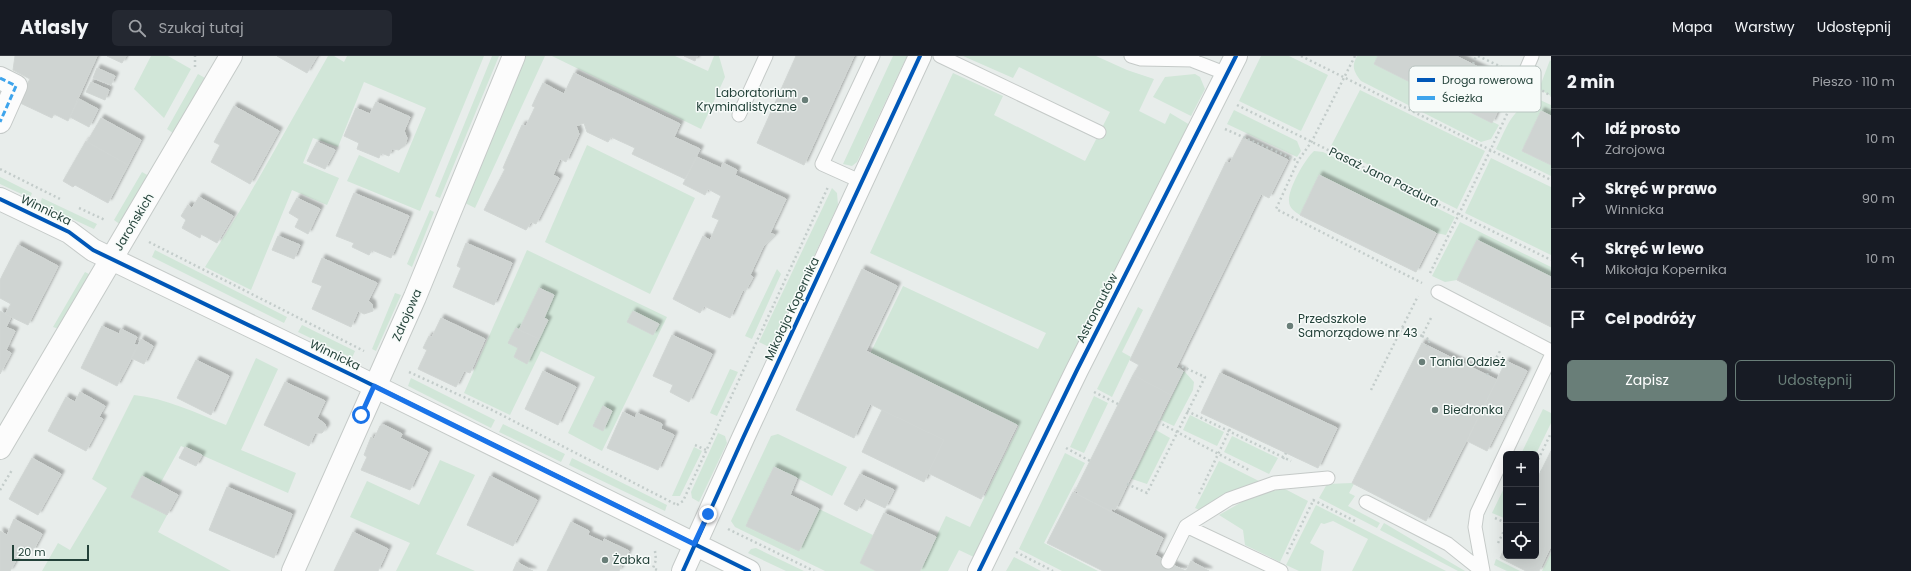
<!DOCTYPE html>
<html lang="pl">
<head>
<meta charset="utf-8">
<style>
  body { margin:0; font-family:Poppins,sans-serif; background:#242831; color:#f1f3f6 }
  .controls { position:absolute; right:12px; bottom:12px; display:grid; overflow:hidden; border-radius:6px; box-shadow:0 4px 16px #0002 }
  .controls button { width:36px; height:36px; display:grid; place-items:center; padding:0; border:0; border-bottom:1px solid #363941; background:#171b24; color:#f1f3f6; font:20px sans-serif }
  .scale { position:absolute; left:12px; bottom:10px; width:77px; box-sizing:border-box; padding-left:4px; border:2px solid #24423a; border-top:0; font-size:11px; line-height:14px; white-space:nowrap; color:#24423a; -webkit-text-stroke:3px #f7fbf9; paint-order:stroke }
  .stop { position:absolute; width:12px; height:12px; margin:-9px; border:3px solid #1a73e8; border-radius:50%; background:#fff }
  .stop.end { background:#1a73e8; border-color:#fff; box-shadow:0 1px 4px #0008 }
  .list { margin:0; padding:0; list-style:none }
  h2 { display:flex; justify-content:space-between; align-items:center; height:52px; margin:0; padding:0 16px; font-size:17px }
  h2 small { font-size:13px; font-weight:400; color:#9ea1a6 }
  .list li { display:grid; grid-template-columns:26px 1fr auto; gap:12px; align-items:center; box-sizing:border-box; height:60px; padding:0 16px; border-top:1px solid #363941 }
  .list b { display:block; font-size:15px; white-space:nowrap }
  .list p { margin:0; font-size:13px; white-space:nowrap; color:#9ea1a6 }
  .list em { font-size:13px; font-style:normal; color:#9ea1a6 }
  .actions { display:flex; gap:8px; padding:12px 16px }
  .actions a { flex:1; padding:9px 0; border:1px solid #697e78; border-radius:6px; text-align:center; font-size:14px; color:#697e78 }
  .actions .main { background:#697e78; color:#fff }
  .icon { flex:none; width:22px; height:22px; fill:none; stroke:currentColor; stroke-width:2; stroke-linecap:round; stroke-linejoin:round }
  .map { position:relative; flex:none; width:1551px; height:515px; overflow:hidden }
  header { display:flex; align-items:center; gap:24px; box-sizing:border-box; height:56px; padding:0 20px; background:#171b24; border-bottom:1px solid #363941 }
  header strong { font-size:19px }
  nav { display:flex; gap:22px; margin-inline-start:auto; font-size:14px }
  .search { width:280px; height:36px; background:#242831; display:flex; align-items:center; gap:10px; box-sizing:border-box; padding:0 14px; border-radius:6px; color:#9ea1a6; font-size:15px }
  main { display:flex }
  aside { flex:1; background:#171b24 }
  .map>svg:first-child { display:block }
  .green { fill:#d1e6d8 }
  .building { fill:#cfd4d2; stroke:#d1d6d4; filter:url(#shadow) }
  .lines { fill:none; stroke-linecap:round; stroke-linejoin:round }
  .lane-casing { stroke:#c5cac8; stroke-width:15 }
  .street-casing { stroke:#c5cac8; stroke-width:24 }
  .path { stroke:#c3ccca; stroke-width:2.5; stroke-dasharray:2 3; stroke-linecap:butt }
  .lane { stroke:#fcfcfc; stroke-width:13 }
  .street { stroke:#fcfcfc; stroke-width:22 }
  .quiet { stroke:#3ea4ec; stroke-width:3; stroke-dasharray:6 3; stroke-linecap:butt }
  .cycleway-casing { stroke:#f7fbf9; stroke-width:6 }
  .cycleway { stroke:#0057b8; stroke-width:4 }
  .route { stroke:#1a73e8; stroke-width:5 }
  .poi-dot { fill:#697e78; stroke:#f7fbf9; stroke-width:1.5 }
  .labels { text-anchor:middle; stroke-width:3; stroke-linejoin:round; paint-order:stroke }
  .poi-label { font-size:12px; fill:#24423a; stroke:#f7fbf9; text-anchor:start }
  .street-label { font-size:12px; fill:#24423a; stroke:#f7fbf9 }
  .key { fill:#f7fbf9; stroke:#b8c4c0; stroke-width:1 }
  .key-label { font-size:11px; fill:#24423a }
</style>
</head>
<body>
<header>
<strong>Atlasly</strong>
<div class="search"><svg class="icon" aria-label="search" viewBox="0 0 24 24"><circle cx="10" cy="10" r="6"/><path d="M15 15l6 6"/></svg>Szukaj tutaj</div>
<nav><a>Mapa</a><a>Warstwy</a><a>Udostępnij</a></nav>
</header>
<main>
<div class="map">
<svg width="1551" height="515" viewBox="0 0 1551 515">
  <defs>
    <filter id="shadow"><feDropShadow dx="3.5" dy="-3.5" stdDeviation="1" flood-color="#0004"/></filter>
  </defs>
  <rect width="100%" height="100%" fill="#e8edeb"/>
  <path class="green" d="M 151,0 L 168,0 L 191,13 L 164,62 L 134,33 Z
    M 328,0 L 334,0 L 344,6 L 347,0 L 484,0 L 420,155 L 347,125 L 359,99 L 399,117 L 426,52 L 364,26 L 338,91 L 313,82 L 303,107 L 339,122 L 327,149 L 292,134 L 251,234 L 205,211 L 244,148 Z
    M 492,0 L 499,0 L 440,142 L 435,140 Z
    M 525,0 L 545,0 L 475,152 L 463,146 Z
    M 552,0 L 675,0 L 708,15 L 714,0 L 719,0 L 725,21 L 701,73 Z
    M 893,0 L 907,0 L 857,106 L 852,110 L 843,108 Z
    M 963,0 L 1096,0 L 1127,14 L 1154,23 L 1139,55 L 1165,68 L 1170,57 L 1190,69 L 976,502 L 959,494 L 948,515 L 920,515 L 946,460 L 970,471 L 1019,370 L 870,298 L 903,230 L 1038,293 L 1046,277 L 870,197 L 953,17 L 1003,40 L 994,59 L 1085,105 L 1110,56 L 1019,11 L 1013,22 Z
    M 1261,0 L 1289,0 L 1328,19 L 1301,75 L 1239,45 Z
    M 1357,0 L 1378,0 L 1374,8 L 1499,69 L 1491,83 L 1481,86 L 1361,25 C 1354,16 1351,11 1357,0 Z
    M 1550,4 L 1551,5 L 1551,40 L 1539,33 Z
    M 198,18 L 205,22 L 173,77 L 167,73 Z
    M 1195,18 L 1200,21 L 1205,33 L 1191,60 L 1153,41 L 1165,21 Z
    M 1360,34 L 1485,95 L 1457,153 L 1331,90 Z
    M 1540,44 L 1551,49 L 1551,60 L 1541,55 L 1522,95 L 1551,109 L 1551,120 L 1496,93 C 1508,69 1512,50 1540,44 Z
    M 1234,54 L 1297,85 L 1301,95 L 1297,101 L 1227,68 Z
    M 587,89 L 695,142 L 650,238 L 545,186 Z
    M 1314,95 L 1323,96 L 1455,161 L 1446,179 L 1436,177 L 1319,119 L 1300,159 C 1295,156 1289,152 1289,145 C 1288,133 1305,103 1314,95 Z
    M 1491,102 L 1551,131 L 1551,199 L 1465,157 Z
    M 142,116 L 149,120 L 121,169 L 114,164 Z
    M 0,121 L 32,137 L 30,142 L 0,128 Z
    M 832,132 L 837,137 L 838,149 L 772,289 L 767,290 L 759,286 Z
    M 42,142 L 97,168 L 94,173 L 40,148 Z
    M 430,154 L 434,156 L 412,211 L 407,208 Z
    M 1460,166 L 1551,211 L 1551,221 L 1477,184 L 1457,224 L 1445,226 L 1432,220 Z
    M 155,194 L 287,261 L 284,267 L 152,201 Z
    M 527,194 L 667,261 L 602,395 L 568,377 L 595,321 L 541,295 L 510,359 L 464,337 Z
    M 777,213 L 781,218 L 752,283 L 745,280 Z
    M 85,216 L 89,218 L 90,222 L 63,271 L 56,272 L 53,271 Z
    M 395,237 L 401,239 L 376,295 L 372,293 Z
    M 1138,251 L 1143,254 L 1122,296 L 1131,301 L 1112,341 L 1097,333 Z
    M 302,269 L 355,295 L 352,302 L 298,276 Z
    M 256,302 L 278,313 L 241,394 L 296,417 L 288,437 L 181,390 L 155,437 L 173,448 L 158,476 L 231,515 L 42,515 L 58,487 L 70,494 L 107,432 L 92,423 L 134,339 C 165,342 197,357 226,369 Z
    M 730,313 L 738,316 L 717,360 L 710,357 Z
    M 1184,315 L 1194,326 L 1193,334 L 1174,370 L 1161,364 Z
    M 411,322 L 495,364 L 491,372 L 408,330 Z
    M 1094,340 L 1108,347 L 1084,397 L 1070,391 Z
    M 1543,353 L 1551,357 L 1551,367 L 1536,398 L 1521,398 Z
    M 1190,359 L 1224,376 L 1217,390 L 1183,374 Z
    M 503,368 L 565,398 L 561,406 L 499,376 Z
    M 1156,374 L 1170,382 L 1147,428 L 1132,423 Z
    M 718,377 L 725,380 L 727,387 L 699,446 L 692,442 L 691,436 Z
    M 778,378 L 847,411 L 832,440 L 797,422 L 790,439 L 873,479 L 860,507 L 876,515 L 825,515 L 735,471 L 731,465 L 771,380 Z
    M 1232,380 L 1278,402 L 1269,418 L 1224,396 Z
    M 694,391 L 702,395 L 680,440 L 672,440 Z
    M 1065,397 L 1085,407 L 1044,487 L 1098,515 L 1062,515 L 1019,493 Z
    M 572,402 L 667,449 L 665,455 L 569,409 Z
    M 440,404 L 475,419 L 436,498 L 475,515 L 396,515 L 410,487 L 350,461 L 367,425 L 419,449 Z
    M 1219,405 L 1261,426 L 1202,455 L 1195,452 Z
    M 1352,427 L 1354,428 L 1349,437 L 1355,440 L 1348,450 L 1380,467 L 1377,472 L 1319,442 L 1327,428 Z
    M 1506,428 L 1506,459 L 1504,462 L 1492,457 Z
    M 1283,432 L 1308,445 L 1280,506 L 1245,489 L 1243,474 L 1219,459 L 1247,443 Z
    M 1316,449 L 1446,515 L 1352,515 L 1368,483 L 1333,465 L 1324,468 L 1321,467 L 1310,487 L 1324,495 L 1321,515 L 1299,515 L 1286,509 Z
    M 1384,467 L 1465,515 L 1458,515 L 1380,474 Z
    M 756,492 L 804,515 L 786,515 L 748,497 L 751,493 Z
    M 1551,497 L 1551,515 L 1542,515 Z
    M 1014,501 L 1041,515 L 1006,515 Z
    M 1496,503 L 1520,515 L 1507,515 L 1494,509 Z"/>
  <path class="building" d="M 15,0 L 97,0 L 68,65 L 54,58 L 52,62 L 18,46 L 30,23 L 13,14 Z
    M 107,0 L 126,0 L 122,7 Z
    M 277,0 L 317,0 L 307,17 Z
    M 684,0 L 697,0 L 695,5 Z
    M 796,0 L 854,0 L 804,109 L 757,87 Z
    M 1378,0 L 1456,0 L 1511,27 L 1492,67 L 1374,8 Z
    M 97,12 L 115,20 L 111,29 L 93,22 Z
    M 574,17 L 680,68 L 674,81 L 700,93 L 685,123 L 632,98 L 635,92 L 611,81 L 608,86 L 587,76 L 584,67 L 576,70 L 579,78 L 566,106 L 560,103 L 553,119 L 559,122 L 536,168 L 531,166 L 526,174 L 484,154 L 505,113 L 503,112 L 522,69 L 526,70 L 535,51 L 532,50 L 543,27 L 564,38 Z
    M 91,26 L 109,34 L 105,44 L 86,36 Z
    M 79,43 L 98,53 L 89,71 L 70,61 Z
    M 376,46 L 410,61 L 404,75 L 407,82 L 405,89 L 399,94 L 392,93 L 389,100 L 381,97 L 379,102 L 357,93 L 359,87 L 344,80 L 356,52 L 370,58 Z
    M 234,50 L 279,75 L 250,128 L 211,106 L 220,89 L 214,86 Z
    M 1541,55 L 1551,60 L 1551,109 L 1522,95 Z
    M 101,62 L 141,84 L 128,109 L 87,86 Z
    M 1243,82 L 1288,104 L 1269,142 L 1261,138 L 1176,312 L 1183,315 L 1171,339 L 1133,319 L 1139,309 L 1130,304 L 1226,106 L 1230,107 Z
    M 86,85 L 128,109 L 108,147 L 75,129 L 73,131 L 63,125 Z
    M 317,86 L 335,94 L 325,113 L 307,105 Z
    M 697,101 L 721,112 L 723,107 L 737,114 L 735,119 L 786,143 L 770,177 L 775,179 L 763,191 L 750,219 L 753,221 L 745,236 L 743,234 L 730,262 L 704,250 L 700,257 L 673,243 L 703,180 L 710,184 L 719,164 L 712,161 L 721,140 L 708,133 L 705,139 L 683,128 Z
    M 1319,119 L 1436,177 L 1416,216 L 1300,159 Z
    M 354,137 L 409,160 L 391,202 L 372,194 L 369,199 L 352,191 L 354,187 L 336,180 Z
    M 199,141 L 233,160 L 217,187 L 201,178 L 200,182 L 182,172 L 186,164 L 181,160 L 188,149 L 192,152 Z
    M 297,142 L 320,153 L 308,178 L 295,171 L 299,163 L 289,157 Z
    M 278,180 L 300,189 L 294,203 L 272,194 Z
    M 1477,184 L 1551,221 L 1551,271 L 1457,224 Z
    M 466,187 L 512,207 L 494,249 L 453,231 L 461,212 L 457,210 Z
    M 18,189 L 58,210 L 28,269 L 5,258 L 11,248 L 0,242 L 0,224 Z
    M 322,202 L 377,227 L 368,245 L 372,248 L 373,255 L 364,258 L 358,255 L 351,271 L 312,253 L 322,230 L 312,226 Z
    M 862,213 L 897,230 L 866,295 L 1017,369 L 981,443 L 928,417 L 944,384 L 882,354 L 870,348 L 854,382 L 796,354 Z
    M 539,232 L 554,239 L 544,262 L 548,264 L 539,283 L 519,274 Z
    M 0,255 L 11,261 L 6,271 L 15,275 L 6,294 L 11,297 L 0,318 Z
    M 633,255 L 659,268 L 653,279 L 627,266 Z
    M 441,262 L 485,283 L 470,317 L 464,315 L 456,331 L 418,313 L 427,294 L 423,292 L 429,280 L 432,281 Z
    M 102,270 L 119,278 L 121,273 L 137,281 L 134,288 L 138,290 L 117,330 L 81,312 Z
    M 516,272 L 539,283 L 527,308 L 514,301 L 518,292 L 508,287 Z
    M 672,279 L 712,298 L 689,346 L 670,336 L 673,329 L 653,320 Z
    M 141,283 L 153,290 L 144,308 L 131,302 Z
    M 1422,287 L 1497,324 L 1426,465 L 1352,427 Z
    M 196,304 L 229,320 L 211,359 L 177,342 Z
    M 1506,305 L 1527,315 L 1487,395 L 1467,385 Z
    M 543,315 L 576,331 L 558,369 L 525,353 Z
    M 1220,317 L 1337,372 L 1318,412 L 1201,357 Z
    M 1133,319 L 1171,339 L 1115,454 L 1112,452 L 1111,456 L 1077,438 L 1078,436 L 1075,435 Z
    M 285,326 L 325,345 L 317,362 L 325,368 L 326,372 L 322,377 L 315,377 L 309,390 L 264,369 Z
    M 80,336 L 105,350 L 99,361 L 103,363 L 86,395 L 48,375 L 66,341 L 75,346 Z
    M 603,350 L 612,355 L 603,375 L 593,370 Z
    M 882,354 L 944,384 L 924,426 L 862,396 Z
    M 623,356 L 635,362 L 637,357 L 662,368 L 661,373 L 674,379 L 658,414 L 607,392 Z
    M 384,369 L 402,378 L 400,382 L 428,396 L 410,434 L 361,414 L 367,401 L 364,399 L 371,381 L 374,383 L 380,370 Z
    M 185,391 L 202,399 L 196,410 L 179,402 Z
    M 1551,395 L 1551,490 L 1539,515 L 1526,515 L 1500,502 L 1506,488 L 1506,500 L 1536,500 L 1536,425 Z
    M 32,402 L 61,418 L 38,459 L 9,443 Z
    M 774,411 L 797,422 L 790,439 L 819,453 L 799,495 L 746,470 Z
    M 860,418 L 894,434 L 885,452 L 864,442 L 857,455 L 844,448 Z
    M 142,420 L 178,439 L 167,459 L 131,441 Z
    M 490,420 L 537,444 L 513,490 L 467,469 Z
    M 227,431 L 292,458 L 274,502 L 209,474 Z
    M 1073,436 L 1163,482 L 1155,499 L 1177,511 L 1175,515 L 1103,515 L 1047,487 Z
    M 884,457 L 936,481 L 920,515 L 876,515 L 860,507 Z
    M 14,463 L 42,478 L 33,495 L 24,490 L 10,515 L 0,515 L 0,475 L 7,479 Z
    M 571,466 L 589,475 L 588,479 L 603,486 L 604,483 L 629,495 L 619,515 L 547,515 Z
    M 353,476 L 388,493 L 378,515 L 334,515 Z
    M 1191,505 L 1209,515 L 1175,515 L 1177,511 L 1186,515 Z
    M 517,506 L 531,514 L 533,515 L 513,515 Z"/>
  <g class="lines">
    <defs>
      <path id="lane" d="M 940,0 L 1099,76
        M 1131,0 L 1141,3 L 1194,4
        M 1186,2 L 1227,18
        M 1523,21 L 1532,0
        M 739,59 L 766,0
        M 862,126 L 822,108 L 873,0
        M 1438,236 L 1551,295
        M 1366,446 L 1448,488 L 1482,515
        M 1186,470 L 1281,515
        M 1168,506 L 1186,470 L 1229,443 L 1274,427 L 1328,422
        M 1483,515 L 1475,471 L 1477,457 L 1551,300"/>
      <path id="street" d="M 0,22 L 16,30 L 0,66
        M 0,143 L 69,176 L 93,194 L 354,320 L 749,515
        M 0,392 L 231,0
        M 293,515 L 415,241 L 514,0
        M 683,515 L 743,382 L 920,0
        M 979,515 L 1077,314 L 1236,0"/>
    </defs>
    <use href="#lane" class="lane-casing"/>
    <use href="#street" class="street-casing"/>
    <path class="path" d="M 1301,0 L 1551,124
      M 1355,0 L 1312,85 L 1298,105 L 1276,153 L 1422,227
      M 1478,0 L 1506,13
      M 1473,8 L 1476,0
      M 195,11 L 195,0
      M 1538,32 L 1551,40
      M 1237,49 L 1551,204
      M 1225,73 L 1298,105
      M 0,113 L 62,144
      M 79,152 L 105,164
      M 149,186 L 364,295
      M 1430,217 L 1491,93 L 1516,38
      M 1402,271 L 1422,280 L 1431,262
      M 1422,280 L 1430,284 L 1427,290
      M 409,316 L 492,354 L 677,449
      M 1487,319 L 1500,295
      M 1371,334 L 1418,240
      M 1094,336 L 1118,348
      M 1187,355 L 1291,405
      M 1158,366 L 1249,414
      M 695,389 L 706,394
      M 1066,392 L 1090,405
      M 1283,403 L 1286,397
      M 1536,408 L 1551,377
      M 1536,413 L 1541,415
      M 1127,428 L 1147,437 L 1205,321 L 1181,310 L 1179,313
      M 0,434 L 12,414
      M 1199,438 L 1231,371
      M 1313,444 L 1357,466
      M 677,449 L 683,445 L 828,131
      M 1495,462 L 1506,467
      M 728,473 L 814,515
      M 1498,487 L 1506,471
      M 655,495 L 656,504 L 653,512 L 659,515
      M 1016,496 L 1053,515
      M 1287,498 L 1314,443"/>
    <use href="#lane" class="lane"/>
    <use href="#street" class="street"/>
    <path class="quiet" d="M 0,22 L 16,30 L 0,66"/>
    <defs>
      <path id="cycleway" d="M 0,143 L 69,176 L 93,194 L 354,320 L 749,515
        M 683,515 L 743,382 L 920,0
        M 979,515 L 1077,314 L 1236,0"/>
    </defs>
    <use href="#cycleway" class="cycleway-casing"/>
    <use href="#cycleway" class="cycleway"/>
  </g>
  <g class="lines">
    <path class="route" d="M 361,359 L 374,330 L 694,488 L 708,458"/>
  </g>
  <g class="poi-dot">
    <circle cx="805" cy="44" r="4"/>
    <circle cx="1290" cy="270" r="4"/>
    <circle cx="1422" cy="306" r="4"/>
    <circle cx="1435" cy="354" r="4"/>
    <circle cx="605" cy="504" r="4"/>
  </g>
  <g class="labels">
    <g class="poi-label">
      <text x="797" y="41" text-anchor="end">Laboratorium<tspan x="797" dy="14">Kryminalistyczne</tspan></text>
      <text x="1298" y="267">Przedszkole<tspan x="1298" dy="14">Samorządowe nr 43</tspan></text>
      <text x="1430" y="310">Tania Odzież</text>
      <text x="1443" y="358">Biedronka</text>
      <text x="613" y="508">Żabka</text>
    </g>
    <g class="street-label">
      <text transform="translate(1384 121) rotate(26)" y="4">Pasaż Jana Pazdura</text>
      <text transform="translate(46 154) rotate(26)" y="4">Winnicka</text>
      <text transform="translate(134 166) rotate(-59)" y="4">Jarońskich</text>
      <text transform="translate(1097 252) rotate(-63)" y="4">Astronautów</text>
      <text transform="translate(792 253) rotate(-65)" y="4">Mikołaja Kopernika</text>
      <text transform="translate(407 259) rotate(-66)" y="4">Zdrojowa</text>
      <text transform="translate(335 299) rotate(26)" y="4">Winnicka</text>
    </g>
  </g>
  <rect x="1409" y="10" width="132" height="46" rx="6" class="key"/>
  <rect x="1417" y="22" width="18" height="4" fill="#0057b8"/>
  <rect x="1417" y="40" width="18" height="4" fill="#3ea4ec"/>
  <g class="key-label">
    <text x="1442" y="28">Droga rowerowa</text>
    <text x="1442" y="46">Ścieżka</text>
  </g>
</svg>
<div class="controls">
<button>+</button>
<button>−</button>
<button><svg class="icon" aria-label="locate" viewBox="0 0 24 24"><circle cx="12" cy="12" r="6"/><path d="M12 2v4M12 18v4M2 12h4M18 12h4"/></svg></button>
</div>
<div class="scale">20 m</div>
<div class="stop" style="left:361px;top:359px"></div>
<div class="stop end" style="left:708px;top:458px"></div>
</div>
<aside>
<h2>2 min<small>Pieszo · 110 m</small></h2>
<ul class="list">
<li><svg class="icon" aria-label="ahead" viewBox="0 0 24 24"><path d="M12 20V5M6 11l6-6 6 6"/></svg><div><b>Idź prosto</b><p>Zdrojowa</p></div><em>10 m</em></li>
<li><svg class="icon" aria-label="right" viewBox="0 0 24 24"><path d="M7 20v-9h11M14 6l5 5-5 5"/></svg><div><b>Skręć w prawo</b><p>Winnicka</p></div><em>90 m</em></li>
<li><svg class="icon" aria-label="left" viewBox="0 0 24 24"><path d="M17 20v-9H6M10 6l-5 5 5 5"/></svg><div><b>Skręć w lewo</b><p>Mikołaja Kopernika</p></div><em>10 m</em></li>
<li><svg class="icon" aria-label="arrive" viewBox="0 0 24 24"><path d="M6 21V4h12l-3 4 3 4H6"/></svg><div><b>Cel podróży</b></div></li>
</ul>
<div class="actions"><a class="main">Zapisz</a><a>Udostępnij</a></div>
</aside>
</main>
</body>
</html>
